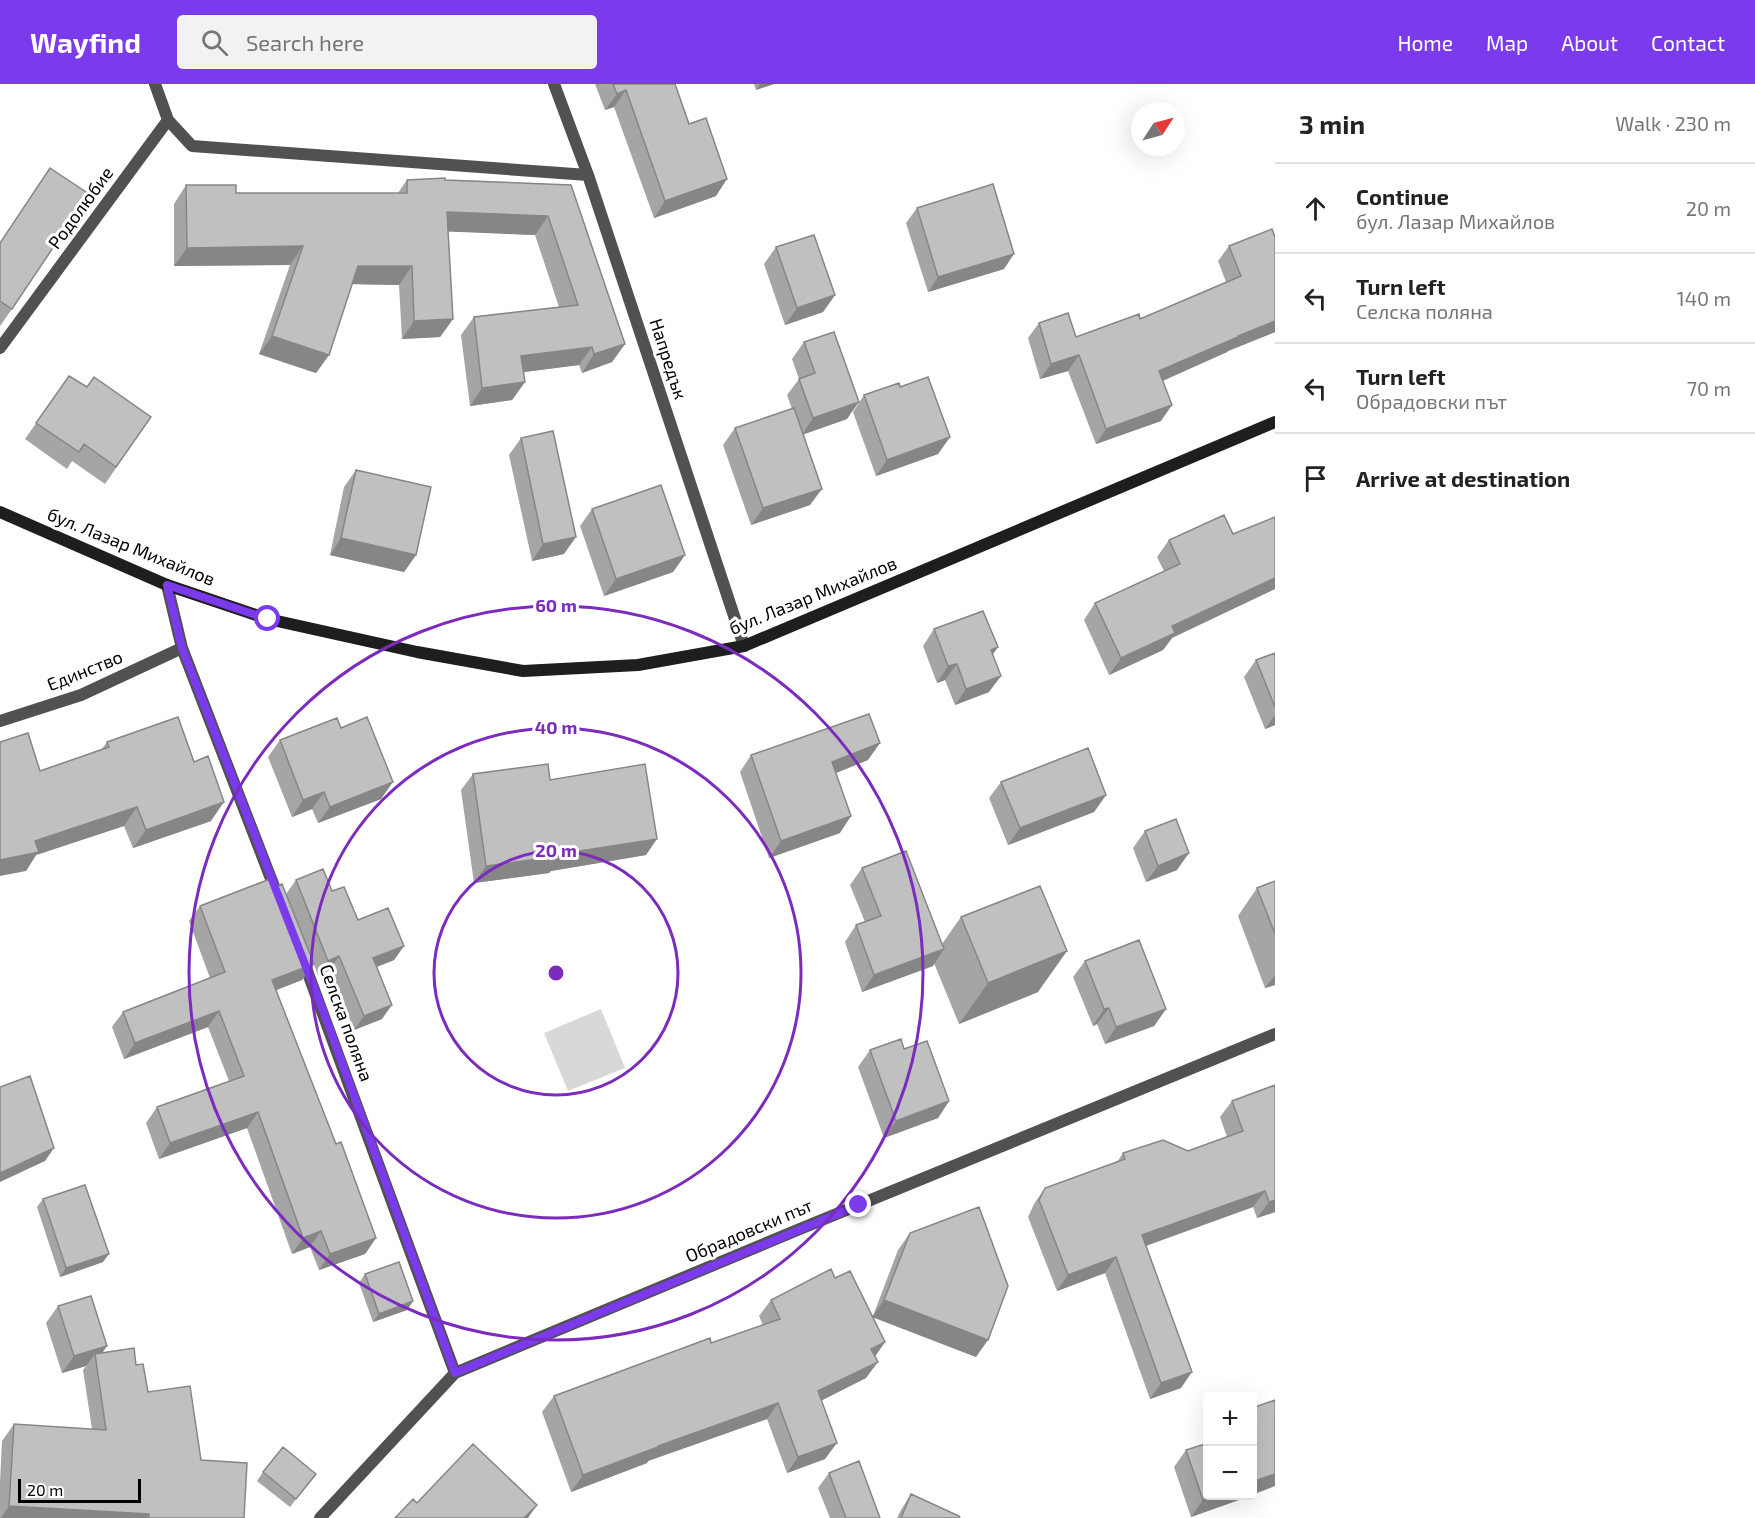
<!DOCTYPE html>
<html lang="en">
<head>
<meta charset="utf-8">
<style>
  body { margin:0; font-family:"Exo 2",sans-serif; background:#f2f2f2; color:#222 }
  .controls { position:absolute; right:18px; bottom:18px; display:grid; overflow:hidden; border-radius:6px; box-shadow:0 6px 24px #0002 }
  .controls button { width:54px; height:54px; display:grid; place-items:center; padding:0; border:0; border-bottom:2px solid #e0e0e0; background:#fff; color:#222; font:30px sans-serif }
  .compass { position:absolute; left:1131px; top:18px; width:54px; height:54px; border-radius:50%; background:#fff; box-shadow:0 6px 24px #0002; rotate:54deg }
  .scale { position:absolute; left:18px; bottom:15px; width:123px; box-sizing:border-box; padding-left:6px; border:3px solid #000; border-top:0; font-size:16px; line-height:21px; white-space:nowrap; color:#000; -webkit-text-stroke:4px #fff; paint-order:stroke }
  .stop { position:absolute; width:18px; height:18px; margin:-14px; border:4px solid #7c3aed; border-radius:50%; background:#fff }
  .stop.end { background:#7c3aed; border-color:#fff; box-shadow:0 2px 6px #0008 }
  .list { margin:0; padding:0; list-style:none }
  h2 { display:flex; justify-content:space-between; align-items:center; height:78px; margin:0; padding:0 24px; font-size:26px }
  h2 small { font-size:20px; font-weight:400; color:#767676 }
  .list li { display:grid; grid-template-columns:39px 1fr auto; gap:18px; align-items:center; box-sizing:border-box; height:90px; padding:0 24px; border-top:2px solid #e0e0e0 }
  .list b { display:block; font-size:22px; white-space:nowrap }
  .list p { margin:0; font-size:20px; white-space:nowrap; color:#767676 }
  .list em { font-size:20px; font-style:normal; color:#767676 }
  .icon { flex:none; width:33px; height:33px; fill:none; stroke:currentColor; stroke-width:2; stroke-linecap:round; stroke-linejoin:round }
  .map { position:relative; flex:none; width:1275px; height:1434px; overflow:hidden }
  header { display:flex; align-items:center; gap:36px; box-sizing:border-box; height:84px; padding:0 30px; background:#7c3aed; color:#fff }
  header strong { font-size:28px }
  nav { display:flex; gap:33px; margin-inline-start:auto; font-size:21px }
  .search { width:420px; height:54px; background:#f2f2f2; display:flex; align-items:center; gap:15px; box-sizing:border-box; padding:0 21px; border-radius:6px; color:#767676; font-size:22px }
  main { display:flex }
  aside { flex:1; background:#fff }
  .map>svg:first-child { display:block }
  .green { fill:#d8d8d8 }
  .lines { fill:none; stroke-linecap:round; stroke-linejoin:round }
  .street { stroke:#515151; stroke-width:12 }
  .secondary { stroke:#1e1e1e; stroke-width:12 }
  .wall { fill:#a5a5a5 }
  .shaded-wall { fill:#868686 }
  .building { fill:#c0c0c0; stroke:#868686; stroke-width:1.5 }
  .route { stroke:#7c3aed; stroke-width:8 }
  .ring { fill:none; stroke:#7b2cbf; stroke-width:3 }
  .labels { text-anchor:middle; stroke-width:6; stroke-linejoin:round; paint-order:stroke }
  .street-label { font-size:18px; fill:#000; stroke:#fff }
  .centre { fill:#7b2cbf; stroke:#fff; stroke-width:3 }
  .ring-label { font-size:18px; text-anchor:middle; font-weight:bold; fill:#7b2cbf; stroke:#fff; stroke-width:6; stroke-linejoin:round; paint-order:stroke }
</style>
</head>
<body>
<header>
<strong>Wayfind</strong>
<div class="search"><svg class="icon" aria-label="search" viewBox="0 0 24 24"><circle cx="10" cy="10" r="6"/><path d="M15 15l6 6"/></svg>Search here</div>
<nav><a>Home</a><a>Map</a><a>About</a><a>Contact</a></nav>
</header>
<main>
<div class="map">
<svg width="1275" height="1434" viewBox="0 0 1275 1434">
  <rect width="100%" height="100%" fill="#fff"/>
  <path class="green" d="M 601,925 L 625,984 L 568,1007 L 544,949 Z"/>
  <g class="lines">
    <path class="street" d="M 554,0 L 588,91 L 744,562
      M 168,36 L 192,62 L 588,91
      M 0,264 L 168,36 L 155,0
      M 167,501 L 182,564 L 280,818
      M 0,637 L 81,611 L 182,564
      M 302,873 L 455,1289
      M 320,1434 L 455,1289 L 795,1147 L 1275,950"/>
    <path class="secondary" d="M 0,428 L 167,501 L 268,535 L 417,568 L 523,587 L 638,581 L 744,562 L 1275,338"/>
  </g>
  <path class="wall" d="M 595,0 L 675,0 L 716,112 L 654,134 L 614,23 L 605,26 Z
    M 754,0 L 774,0 L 756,6 Z
    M 407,96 L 445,96 L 571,101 L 625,260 L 612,278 L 582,289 L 579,281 L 523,288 L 525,298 L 512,316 L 470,322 L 461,251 L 474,233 L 559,223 L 535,151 L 448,147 L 453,235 L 440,253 L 402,255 L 399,201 L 352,200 L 329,271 L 316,289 L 259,270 L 290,181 L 174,182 L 174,120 L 186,101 L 236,109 L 398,109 Z
    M 917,124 L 1004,185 L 928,208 L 906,139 Z
    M 1275,153 L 1275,248 L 1228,267 L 1227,268 L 1163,297 L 1161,337 L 1096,360 L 1068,287 L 1040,295 L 1028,254 L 1039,239 L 1076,253 L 1140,235 L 1226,198 L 1218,177 L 1229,162 Z
    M 0,158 L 12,225 L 0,242 Z
    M 776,163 L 835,211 L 823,228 L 785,241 L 764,180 Z
    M 804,258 L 847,335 L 803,350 L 810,421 L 751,441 L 723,361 L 735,344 L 792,325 L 787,311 L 799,295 L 792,275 Z
    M 69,292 L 87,303 L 151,333 L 105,400 L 72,377 L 67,385 L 25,355 Z
    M 900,303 L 950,353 L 938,370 L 876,392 L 853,328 L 864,311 Z
    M 521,354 L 564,470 L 532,477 L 509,371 Z
    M 356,386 L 416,471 L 404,488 L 330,471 L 344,403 Z
    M 592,425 L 685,471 L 673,488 L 604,512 L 580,442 Z
    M 1224,431 L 1172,554 L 1163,566 L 1109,591 L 1084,536 L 1095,519 L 1164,487 L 1157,473 L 1169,456 Z
    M 934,545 L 998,563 L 992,571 L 989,608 L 955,621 L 945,596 L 937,599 L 923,562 Z
    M 1275,569 L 1275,641 L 1265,645 L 1244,593 L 1256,576 Z
    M 341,644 L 381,715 L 318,739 L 312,725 L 292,733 L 268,673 L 280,656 Z
    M 107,658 L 211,737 L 133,764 L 124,742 L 36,771 L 26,787 L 40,687 L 101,666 Z
    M 751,671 L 868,676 L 836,689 L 840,749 L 769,774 L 740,688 Z
    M 473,690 L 550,696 L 646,771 L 551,787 L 549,789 L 474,799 L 461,706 Z
    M 1001,698 L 1106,711 L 1094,728 L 1008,761 L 989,714 Z
    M 1145,747 L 1177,786 L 1146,798 L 1133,764 Z
    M 862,784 L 942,860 L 961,833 L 1038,908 L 959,940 L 934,879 L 933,882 L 862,908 L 845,858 L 856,841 L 865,838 L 850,801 Z
    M 296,796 L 358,836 L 404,862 L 394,876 L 377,883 L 382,935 L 354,946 L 330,886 L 318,891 L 286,810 Z
    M 1275,797 L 1275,901 L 1265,904 L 1238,832 L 1257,804 Z
    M 273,804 L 314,880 L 302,896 L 276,906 L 336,1060 L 376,1154 L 365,1170 L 319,1186 L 310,1163 L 292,1170 L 247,1044 L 159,1075 L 146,1039 L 157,1023 L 229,997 L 208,943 L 124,975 L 112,943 L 123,928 L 210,894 L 189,837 L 200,822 Z
    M 1085,877 L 1166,925 L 1154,942 L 1105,960 L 1097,940 L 1093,942 L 1073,893 Z
    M 904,965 L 949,1017 L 938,1034 L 884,1054 L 858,983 L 870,966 Z
    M 1232,1017 L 1275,1128 L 1257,1134 L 1253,1123 L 1146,1162 L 1181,1304 L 1150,1315 L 1105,1189 L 1057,1207 L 1028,1133 L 1034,1120 L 1045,1104 L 1117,1078 L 1123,1069 L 1188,1067 L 1227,1053 L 1220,1033 Z
    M 43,1115 L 103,1178 L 60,1193 L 37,1123 Z
    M 910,1149 L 976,1273 L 873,1233 L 885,1258 L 875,1272 L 866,1294 L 821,1316 L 825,1375 L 787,1389 L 767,1335 L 648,1377 L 647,1379 L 571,1408 L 542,1328 L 554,1312 L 711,1259 L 763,1241 L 759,1232 L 771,1216 L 835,1194 L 873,1232 L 898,1166 Z
    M 365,1190 L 413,1217 L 407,1226 L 373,1238 L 359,1199 Z
    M 58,1222 L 103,1268 L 136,1281 L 148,1308 L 201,1376 L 244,1434 L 0,1434 L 0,1398 L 2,1357 L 14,1340 L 92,1345 L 83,1286 L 86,1282 L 62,1289 L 46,1239 Z
    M 1186,1366 L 1208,1412 L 1250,1412 L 1191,1433 L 1174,1383 Z
    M 263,1388 L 316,1390 L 290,1423 L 257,1397 Z
    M 829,1389 L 880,1434 L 830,1434 L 818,1404 Z
    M 911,1410 L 960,1434 L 897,1434 L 901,1426 Z"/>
  <path class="shaded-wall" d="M 760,0 L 774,0 L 756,6 Z
    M 626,6 L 614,23 L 605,26 L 617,10 Z
    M 727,95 L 716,112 L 654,134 L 665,117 Z
    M 447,128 L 548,132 L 535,151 L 434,147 Z
    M 303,162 L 290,181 L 174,182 L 187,164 Z
    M 1014,170 L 1004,185 L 928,208 L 938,193 Z
    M 358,182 L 412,182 L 399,201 L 345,200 Z
    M 835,211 L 823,228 L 785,241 L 797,224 Z
    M 453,235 L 440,253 L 402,255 L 414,237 Z
    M 1275,237 L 1275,248 L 1228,267 L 1227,268 L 1148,303 L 1159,287 L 1238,252 Z
    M 272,252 L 329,271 L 316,289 L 259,270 Z
    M 625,260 L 612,278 L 582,289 L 594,270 Z
    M 592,263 L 579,281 L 509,290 L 521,272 Z
    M 1079,271 L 1068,287 L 1040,295 L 1051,280 Z
    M 525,298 L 512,316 L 470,322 L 482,304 Z
    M 859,318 L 847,335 L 802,351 L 813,334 Z
    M 1172,321 L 1161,337 L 1096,360 L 1106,345 Z
    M 950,353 L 938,370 L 876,392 L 887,376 Z
    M 822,405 L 810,421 L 751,441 L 763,424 Z
    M 576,453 L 564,470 L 532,477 L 543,460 Z
    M 341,454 L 416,471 L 404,488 L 330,471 Z
    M 685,471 L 673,488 L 604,512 L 616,495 Z
    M 1275,494 L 1275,505 L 1172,554 L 1163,566 L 1109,591 L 1121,574 L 1172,542 Z
    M 998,563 L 986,580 L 991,566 Z
    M 957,580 L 945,596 L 937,599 L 948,582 Z
    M 1001,592 L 989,608 L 955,621 L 966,605 Z
    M 1275,631 L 1275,641 L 1265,645 Z
    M 880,659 L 868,676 L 821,695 L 832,678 Z
    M 393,698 L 381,715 L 318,739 L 330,723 Z
    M 324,708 L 312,725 L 292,733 L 303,716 Z
    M 1106,711 L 1094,728 L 1008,761 L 1020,744 Z
    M 224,718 L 211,737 L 133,764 L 146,746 Z
    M 137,723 L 124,742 L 36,771 L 26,787 L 0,792 L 0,776 L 35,757 Z
    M 851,732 L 840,749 L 769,774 L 781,757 Z
    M 657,755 L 646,771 L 551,787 L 549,789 L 474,799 L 486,782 Z
    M 1189,769 L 1177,786 L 1146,798 L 1158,782 Z
    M 404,862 L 394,876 L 363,888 L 373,874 Z
    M 944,865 L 933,882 L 862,908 L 874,891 Z
    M 1067,867 L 1038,908 L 959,940 L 988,899 Z
    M 339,872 L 330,886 L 318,891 L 328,877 Z
    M 314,880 L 302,896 L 261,912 L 272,896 Z
    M 1275,891 L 1275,901 L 1265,904 Z
    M 392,921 L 382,935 L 354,946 L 364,932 Z
    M 1109,924 L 1097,940 L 1093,942 L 1104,925 Z
    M 1166,925 L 1154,942 L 1105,960 L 1116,943 Z
    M 219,927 L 208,943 L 124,975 L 135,959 Z
    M 949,1017 L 938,1034 L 884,1054 L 896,1037 Z
    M 258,1028 L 247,1044 L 159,1075 L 170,1059 Z
    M 54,1064 L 45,1077 L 0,1098 L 0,1089 Z
    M 1265,1107 L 1253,1123 L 1131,1167 L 1142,1151 Z
    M 1275,1116 L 1275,1128 L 1257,1134 L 1269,1118 Z
    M 321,1147 L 310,1163 L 292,1170 L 303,1154 Z
    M 376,1154 L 365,1170 L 319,1186 L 330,1170 Z
    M 109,1170 L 103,1178 L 60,1193 L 66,1184 Z
    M 1116,1173 L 1105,1189 L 1057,1207 L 1068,1191 Z
    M 884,1216 L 988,1256 L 976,1273 L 872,1233 Z
    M 413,1217 L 407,1226 L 373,1238 L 379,1230 Z
    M 885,1258 L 874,1274 L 871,1265 Z
    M 107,1262 L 96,1278 L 95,1270 L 86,1282 L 62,1289 L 74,1272 Z
    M 878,1278 L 866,1294 L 807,1324 L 818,1307 Z
    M 1192,1288 L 1181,1304 L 1150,1315 L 1161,1299 Z
    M 778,1319 L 767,1335 L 648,1377 L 647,1379 L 571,1408 L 583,1391 L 658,1362 Z
    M 837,1359 L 825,1375 L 787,1389 L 798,1373 Z
    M 1275,1390 L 1275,1402 L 1252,1411 L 1252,1398 Z
    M 1216,1412 L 1250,1412 L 1191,1433 L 1203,1416 Z
    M 537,1421 L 528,1434 L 524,1434 Z
    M 9,1422 L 149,1430 L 147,1434 L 1,1434 Z"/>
  <path class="building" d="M 613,0 L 675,0 L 689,40 L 706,34 L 727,95 L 665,117 L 626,6 L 617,10 Z
    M 50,84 L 89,110 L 12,225 L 0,217 L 0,159 Z
    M 445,94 L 445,96 L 571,101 L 625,260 L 594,270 L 592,263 L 521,272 L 525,298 L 482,304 L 474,233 L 578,221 L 548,132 L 447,128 L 453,235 L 414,237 L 412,182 L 358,182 L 329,271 L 272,252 L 303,162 L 187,164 L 186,101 L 236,101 L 236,109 L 407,109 L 407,96 Z
    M 993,100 L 1014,170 L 938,193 L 917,124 Z
    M 1272,145 L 1275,153 L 1275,237 L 1238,252 L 1238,253 L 1159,287 L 1172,321 L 1106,345 L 1079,271 L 1051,280 L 1039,239 L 1068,229 L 1076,253 L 1139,230 L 1140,235 L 1241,192 L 1229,162 Z
    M 814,151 L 835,211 L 797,224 L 776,163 Z
    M 834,248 L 859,318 L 813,334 L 799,295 L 815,289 L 804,258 Z
    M 69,292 L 87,303 L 94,293 L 151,333 L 116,383 L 84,360 L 79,368 L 36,339 Z
    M 928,293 L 950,353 L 887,376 L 864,311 L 899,299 L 900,303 Z
    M 794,324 L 822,405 L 763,424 L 735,344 Z
    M 553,347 L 576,453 L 543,460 L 521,354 Z
    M 356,386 L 431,403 L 416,471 L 341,454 Z
    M 661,401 L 685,471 L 616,495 L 592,425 Z
    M 1224,431 L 1233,450 L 1275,433 L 1275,494 L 1172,542 L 1175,549 L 1121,574 L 1095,519 L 1180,480 L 1169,456 Z
    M 983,527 L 998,563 L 991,566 L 1001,592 L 966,605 L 957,580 L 948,582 L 934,545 Z
    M 1275,569 L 1275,623 L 1256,576 Z
    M 869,630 L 880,659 L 832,678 L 851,732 L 781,757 L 751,671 Z
    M 178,633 L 194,678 L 208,672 L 224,718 L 146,746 L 137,723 L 35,757 L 39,768 L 0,776 L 0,658 L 28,649 L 40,687 L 109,663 L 107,658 Z
    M 367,633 L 393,698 L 330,723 L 324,708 L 303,716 L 280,656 L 337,634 L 341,644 Z
    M 1088,664 L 1106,711 L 1020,744 L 1001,698 Z
    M 548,680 L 550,696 L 645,680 L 657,755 L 561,770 L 561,772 L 486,782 L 473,690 Z
    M 1176,735 L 1189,769 L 1158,782 L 1145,747 Z
    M 906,767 L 944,865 L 874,891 L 856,841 L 881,832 L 862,784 Z
    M 323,785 L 332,807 L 344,803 L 358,836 L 388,824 L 404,862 L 373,874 L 392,921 L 364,932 L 339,872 L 328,877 L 296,796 Z
    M 270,795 L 273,804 L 282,800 L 314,880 L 272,896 L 336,1060 L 341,1058 L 376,1154 L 330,1170 L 321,1147 L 303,1154 L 258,1028 L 170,1059 L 157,1023 L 244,992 L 219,927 L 135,959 L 123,928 L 225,888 L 200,822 Z
    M 1275,797 L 1275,850 L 1257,804 Z
    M 1040,802 L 1067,867 L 988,899 L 961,833 Z
    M 1139,856 L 1166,925 L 1116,943 L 1109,924 L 1104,925 L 1085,877 Z
    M 901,955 L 904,965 L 927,957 L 949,1017 L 896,1037 L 870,966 Z
    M 30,992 L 54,1064 L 0,1089 L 0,1003 Z
    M 1275,1001 L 1275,1116 L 1269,1118 L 1265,1107 L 1142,1151 L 1192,1288 L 1161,1299 L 1116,1173 L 1068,1191 L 1039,1116 L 1045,1104 L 1125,1075 L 1123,1069 L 1163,1056 L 1188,1067 L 1243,1047 L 1232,1017 Z
    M 85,1101 L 109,1170 L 66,1184 L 43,1115 Z
    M 979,1123 L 1008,1202 L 988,1256 L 884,1216 L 910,1149 Z
    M 399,1178 L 413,1217 L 379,1230 L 365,1190 Z
    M 831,1185 L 835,1194 L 850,1187 L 885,1258 L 871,1265 L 878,1278 L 818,1307 L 837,1359 L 798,1373 L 778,1319 L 658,1362 L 658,1363 L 583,1391 L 554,1312 L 710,1254 L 711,1259 L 780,1235 L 771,1216 Z
    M 91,1212 L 107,1262 L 74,1272 L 58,1222 Z
    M 134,1264 L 136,1281 L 143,1280 L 148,1308 L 190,1302 L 201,1376 L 247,1379 L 244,1434 L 149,1434 L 149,1430 L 9,1422 L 14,1340 L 106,1346 L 95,1270 Z
    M 1275,1316 L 1275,1390 L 1252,1398 L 1252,1324 Z
    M 1208,1359 L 1208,1412 L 1216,1412 L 1203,1416 L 1186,1366 Z
    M 473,1360 L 537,1421 L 524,1434 L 395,1434 L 413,1415 L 417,1419 Z
    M 283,1363 L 316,1390 L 296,1415 L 263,1388 Z
    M 859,1377 L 880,1434 L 846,1434 L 829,1389 Z
    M 911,1410 L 959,1432 L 960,1434 L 901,1434 Z"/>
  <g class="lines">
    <path class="route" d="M 268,535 L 167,501 L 182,564 L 322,924 L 455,1289 L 859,1121"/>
  </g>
  <g class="ring">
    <circle cx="556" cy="889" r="122"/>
    <circle cx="556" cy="889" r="245"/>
    <circle cx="556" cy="889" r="367"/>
  </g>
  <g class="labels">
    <g class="street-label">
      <text transform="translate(81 124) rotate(-54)" y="6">Родолюбие</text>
      <text transform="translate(668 275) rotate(72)" y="6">Напредък</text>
      <text transform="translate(131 463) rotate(22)" y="6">бул. Лазар Михайлов</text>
      <text transform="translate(813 512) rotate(-22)" y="6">бул. Лазар Михайлов</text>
      <text transform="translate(85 587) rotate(-22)" y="6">Единство</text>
      <text transform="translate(346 939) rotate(70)" y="6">Селска поляна</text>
      <text transform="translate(749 1147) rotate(-23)" y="6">Обрадовски път</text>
    </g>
  </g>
  <circle cx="556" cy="889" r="9" class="centre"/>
  <g class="ring-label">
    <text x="556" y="528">60 m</text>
    <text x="556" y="650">40 m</text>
    <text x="556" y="773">20 m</text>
  </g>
</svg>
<div class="controls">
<button>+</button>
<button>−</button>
</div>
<svg class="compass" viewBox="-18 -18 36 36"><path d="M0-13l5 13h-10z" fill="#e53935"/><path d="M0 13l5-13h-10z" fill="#767676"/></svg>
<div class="scale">20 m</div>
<div class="stop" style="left:268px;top:535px"></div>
<div class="stop end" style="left:859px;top:1121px"></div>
</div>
<aside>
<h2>3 min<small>Walk · 230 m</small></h2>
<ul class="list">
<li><svg class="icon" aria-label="ahead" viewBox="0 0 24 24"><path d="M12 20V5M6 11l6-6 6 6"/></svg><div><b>Continue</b><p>бул. Лазар Михайлов</p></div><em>20 m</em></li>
<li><svg class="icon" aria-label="left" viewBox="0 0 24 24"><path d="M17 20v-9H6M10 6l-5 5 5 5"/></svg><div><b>Turn left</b><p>Селска поляна</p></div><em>140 m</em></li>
<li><svg class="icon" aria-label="left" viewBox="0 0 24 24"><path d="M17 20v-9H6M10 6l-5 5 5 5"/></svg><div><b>Turn left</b><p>Обрадовски път</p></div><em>70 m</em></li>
<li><svg class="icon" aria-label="arrive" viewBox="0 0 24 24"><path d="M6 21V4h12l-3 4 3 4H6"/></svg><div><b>Arrive at destination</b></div></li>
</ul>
</aside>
</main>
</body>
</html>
